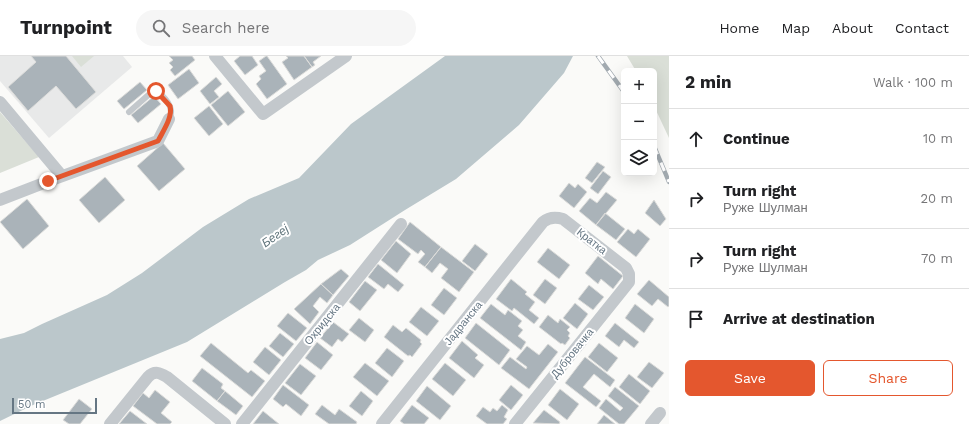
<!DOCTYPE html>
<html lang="en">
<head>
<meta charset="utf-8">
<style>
  body { margin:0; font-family:"Work Sans",sans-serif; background:#f6f6f6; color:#202124 }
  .controls { position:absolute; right:12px; top:12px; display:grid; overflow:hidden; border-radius:6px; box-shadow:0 4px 16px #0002 }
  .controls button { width:36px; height:36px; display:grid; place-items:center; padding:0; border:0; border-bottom:1px solid #e0e0e0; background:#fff; color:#202124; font:20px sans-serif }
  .scale { position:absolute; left:12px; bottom:10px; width:85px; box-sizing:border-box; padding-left:4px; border:2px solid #657683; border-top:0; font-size:11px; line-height:14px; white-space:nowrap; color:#657683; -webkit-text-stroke:3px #fff; paint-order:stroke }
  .stop { position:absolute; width:12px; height:12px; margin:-9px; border:3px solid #e4572e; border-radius:50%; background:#fff }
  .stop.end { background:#e4572e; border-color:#fff; box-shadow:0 1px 4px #0008 }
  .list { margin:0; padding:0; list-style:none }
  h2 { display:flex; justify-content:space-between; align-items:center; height:52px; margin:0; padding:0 16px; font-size:17px }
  h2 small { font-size:13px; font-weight:400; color:#757577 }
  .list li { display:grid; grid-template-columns:26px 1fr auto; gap:12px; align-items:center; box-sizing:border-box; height:60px; padding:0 16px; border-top:1px solid #e0e0e0 }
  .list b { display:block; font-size:15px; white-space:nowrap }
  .list p { margin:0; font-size:13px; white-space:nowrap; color:#757577 }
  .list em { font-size:13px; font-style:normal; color:#757577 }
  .actions { display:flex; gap:8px; padding:12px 16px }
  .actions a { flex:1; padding:9px 0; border:1px solid #e4572e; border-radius:6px; text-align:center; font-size:14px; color:#e4572e }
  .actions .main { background:#e4572e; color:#fff }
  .icon { flex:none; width:22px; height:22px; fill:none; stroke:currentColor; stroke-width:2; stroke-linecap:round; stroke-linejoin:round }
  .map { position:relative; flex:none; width:669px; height:368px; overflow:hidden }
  header { display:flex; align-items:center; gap:24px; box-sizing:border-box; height:56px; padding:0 20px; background:#fff; border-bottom:1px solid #e0e0e0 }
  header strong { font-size:19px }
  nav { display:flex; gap:22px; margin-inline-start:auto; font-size:14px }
  .search { width:280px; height:36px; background:#f6f6f6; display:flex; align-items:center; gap:10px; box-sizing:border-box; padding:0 14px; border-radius:22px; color:#757577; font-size:15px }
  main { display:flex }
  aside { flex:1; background:#fff }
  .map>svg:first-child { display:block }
  .built { fill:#e8e9e9 }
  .green { fill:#dadfd7 }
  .water { fill:#bbc7cb }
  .building { fill:#aab3b9; stroke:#dcdcda }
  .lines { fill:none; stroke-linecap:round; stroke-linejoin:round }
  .lane { stroke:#c3c8cc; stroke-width:6 }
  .street { stroke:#c3c8cc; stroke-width:12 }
  .rail-casing { stroke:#a2aab0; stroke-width:4.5 }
  .rail { stroke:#fff; stroke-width:3; stroke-dasharray:9; stroke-linecap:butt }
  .route { stroke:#e4572e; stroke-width:5 }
  .labels { text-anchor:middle; stroke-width:4; stroke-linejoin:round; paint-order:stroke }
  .street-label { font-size:11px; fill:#657683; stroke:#fff }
  .water-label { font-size:12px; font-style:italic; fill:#60757c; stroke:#fff }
</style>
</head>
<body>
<header>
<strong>Turnpoint</strong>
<div class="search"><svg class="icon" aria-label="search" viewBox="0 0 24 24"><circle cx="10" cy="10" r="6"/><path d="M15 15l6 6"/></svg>Search here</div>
<nav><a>Home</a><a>Map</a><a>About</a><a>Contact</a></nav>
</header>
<main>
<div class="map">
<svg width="669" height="368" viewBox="0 0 669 368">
  <rect width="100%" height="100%" fill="#fafaf8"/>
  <path class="built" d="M 0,0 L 123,0 L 132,11 L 49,82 L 0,25 Z"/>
  <path class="green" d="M 72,0 L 94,0 L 81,11 Z
    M 627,0 L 669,0 L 669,82 L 654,50 L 654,15 L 636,15 Z
    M 0,56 L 39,101 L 0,117 Z"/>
  <path class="water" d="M 445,0 L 573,0 L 564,17 L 519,69 L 456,123 L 405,154 L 350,189 L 318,204 L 306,214 L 285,226 L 187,286 L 33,349 L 0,365 L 0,283 L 24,277 L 42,268 L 107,239 L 142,217 L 203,171 L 249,143 L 299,122 L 351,68 Z"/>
  <path class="building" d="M 31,0 L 66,0 L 96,36 L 76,53 L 56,30 L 28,55 L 8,31 L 36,6 Z
    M 169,0 L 192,0 L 195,4 L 175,20 L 170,14 L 173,11 L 169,7 L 173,4 Z
    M 240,0 L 252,0 L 258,9 L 245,19 L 234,5 Z
    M 266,0 L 267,0 L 287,28 L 267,43 L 256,28 L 261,23 L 259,20 L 266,15 L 259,5 Z
    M 286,0 L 304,0 L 312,11 L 294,24 L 282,6 L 288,2 Z
    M 304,0 L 321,0 L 313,6 L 315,9 L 312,11 Z
    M 189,13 L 199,27 L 178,43 L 168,29 Z
    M 216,21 L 222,28 L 214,35 L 219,41 L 210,48 L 200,35 Z
    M 140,26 L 147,34 L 124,53 L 117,45 Z
    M 228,35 L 245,56 L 228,70 L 211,49 Z
    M 154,40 L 161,48 L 138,67 L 131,59 Z
    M 209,50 L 223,68 L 209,80 L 194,62 Z
    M 163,87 L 185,113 L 159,135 L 137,110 Z
    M 597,106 L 605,111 L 592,127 L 585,122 Z
    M 603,115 L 611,121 L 598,138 L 590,132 Z
    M 105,121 L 125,144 L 99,167 L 79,144 Z
    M 569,127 L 575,132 L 578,128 L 587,136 L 574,152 L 559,140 Z
    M 606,136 L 617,144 L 596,169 L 579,155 L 590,142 L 597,147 Z
    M 27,143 L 49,170 L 23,193 L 0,166 Z
    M 654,144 L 666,163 L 660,170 L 645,157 Z
    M 605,157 L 625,173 L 616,184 L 596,169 Z
    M 410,166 L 441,191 L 425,211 L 418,206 L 425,198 L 421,194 L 418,198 L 398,183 Z
    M 628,173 L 634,178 L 638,173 L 650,183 L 636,201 L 617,186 Z
    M 396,185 L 411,198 L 397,217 L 381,204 Z
    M 475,188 L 488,198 L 475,215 L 462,205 Z
    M 441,191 L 474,216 L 459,236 L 441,222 L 448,213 L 440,207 L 432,217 L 425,211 Z
    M 548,192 L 570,209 L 559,223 L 537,206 Z
    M 598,200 L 623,220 L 613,233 L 601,223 L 598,228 L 585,217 Z
    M 378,208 L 404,229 L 398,236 L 388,228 L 384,233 L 368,221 Z
    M 341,213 L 349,220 L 333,239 L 321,228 Z
    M 511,223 L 527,236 L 525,238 L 535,246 L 529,254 L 539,262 L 534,268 L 514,252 L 512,255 L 496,243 Z
    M 545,223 L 557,232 L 545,248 L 533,239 Z
    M 649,224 L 669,241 L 669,250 L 668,251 L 658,243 L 652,250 L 637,238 Z
    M 365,225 L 377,234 L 360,255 L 349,246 Z
    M 321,228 L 333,239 L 327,247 L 320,241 L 313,250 L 319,256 L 310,268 L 294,253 Z
    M 589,229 L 604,241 L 593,254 L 578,243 Z
    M 444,232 L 457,242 L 444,259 L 431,249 Z
    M 575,247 L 588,258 L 577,273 L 563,262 Z
    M 491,248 L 505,259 L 508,254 L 522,265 L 518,270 L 523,274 L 518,280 L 526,286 L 521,294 L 480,262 Z
    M 635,248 L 654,263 L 644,277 L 625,262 Z
    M 421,251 L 439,265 L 427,280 L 409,266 Z
    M 288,257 L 307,272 L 296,285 L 277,270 Z
    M 548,259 L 558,267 L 560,263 L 570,271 L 567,274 L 570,277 L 568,280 L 570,282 L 565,289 L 562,287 L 561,288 L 539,271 Z
    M 359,262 L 374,274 L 365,286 L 349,274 Z
    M 333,266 L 349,278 L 342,286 L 338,283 L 332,291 L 320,282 Z
    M 476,267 L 510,294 L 499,309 L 465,282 Z
    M 615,267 L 639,286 L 634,292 L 624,284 L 619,291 L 605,280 Z
    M 393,269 L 402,276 L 406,272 L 421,284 L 420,286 L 422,288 L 412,301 L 410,299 L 408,300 L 384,281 Z
    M 280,277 L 294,288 L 283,301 L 269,290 Z
    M 462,285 L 478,299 L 475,302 L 484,309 L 474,322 L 449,302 Z
    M 317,286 L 333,299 L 321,314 L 305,302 Z
    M 211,287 L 248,317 L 251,314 L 265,325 L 252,341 L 200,300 Z
    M 599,287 L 618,302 L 607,316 L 588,301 Z
    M 548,288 L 558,296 L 529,333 L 501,312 L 510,301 L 526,313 L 527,311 L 516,303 L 527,290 L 539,299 Z
    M 265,291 L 281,304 L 269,319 L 253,306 Z
    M 387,292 L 404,305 L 392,321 L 375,307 Z
    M 585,301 L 615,324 L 610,331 L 594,318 L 583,331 L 601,345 L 596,351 L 565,327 Z
    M 649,306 L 664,317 L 652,332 L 637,321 Z
    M 365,307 L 389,325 L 377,340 L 353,321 Z
    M 445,307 L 466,324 L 453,340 L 432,323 Z
    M 300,308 L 316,320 L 301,339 L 285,327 Z
    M 202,312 L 223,328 L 221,332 L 225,335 L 217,345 L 192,325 Z
    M 629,318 L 650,335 L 640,348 L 619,331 Z
    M 283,329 L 309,349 L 301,360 L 286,348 L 283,351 L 273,343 Z
    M 511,329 L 523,339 L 511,354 L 499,344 Z
    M 427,330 L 451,350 L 440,364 L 416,345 Z
    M 615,331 L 639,350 L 624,368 L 619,368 L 599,352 L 606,343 L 620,355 L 623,352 L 608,340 Z
    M 560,333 L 579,348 L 567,364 L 548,349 Z
    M 155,334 L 170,346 L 161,357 L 172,366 L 170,368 L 157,368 L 133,350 L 143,337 L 149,342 Z
    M 225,335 L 243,350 L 236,359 L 217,345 Z
    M 361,335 L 373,345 L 362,360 L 349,350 Z
    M 79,343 L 92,353 L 80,368 L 69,368 L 63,364 Z
    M 322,349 L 335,359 L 339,353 L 357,366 L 356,368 L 329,368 L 315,358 Z
    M 412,349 L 429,362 L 424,368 L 404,368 L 400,365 Z
    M 502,349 L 508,354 L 504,361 L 507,363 L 503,368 L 487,368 L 476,360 L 483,351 L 490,356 L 493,352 L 497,355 Z
    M 544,354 L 560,366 L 559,368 L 533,367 Z
    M 130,355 L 147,368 L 119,368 Z
    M 263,355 L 279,368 L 253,368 Z
    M 604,359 L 615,368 L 597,368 Z"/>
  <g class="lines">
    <path class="lane" d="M 129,56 L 154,34 L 155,34 C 164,40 176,52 169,63"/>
    <path class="street" d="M 215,0 L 263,58 L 346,0
      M 0,46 L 62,120
      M 0,144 L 49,125 L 158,85 L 169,63
      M 110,368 L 148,321 C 155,314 160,317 167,321 L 225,368
      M 242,368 L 401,168
      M 382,368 L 543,166 C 549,161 556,161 563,163 L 626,212 L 629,218 L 629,226 L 515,368
      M 651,368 L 660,357"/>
    <defs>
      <path id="rail" d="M 598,0 L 624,36
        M 654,90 L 669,126"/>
    </defs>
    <use href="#rail" class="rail-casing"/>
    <use href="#rail" class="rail"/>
  </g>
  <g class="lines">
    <path class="route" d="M 48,125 L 158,85 C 163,75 173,61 170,50 L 156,35"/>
  </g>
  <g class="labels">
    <g class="street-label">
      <text transform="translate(592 185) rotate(38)" y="4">Кратка</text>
      <text transform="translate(463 267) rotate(-51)" y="4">Јадранска</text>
      <text transform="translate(322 268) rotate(-51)" y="4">Охридска</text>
      <text transform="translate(572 297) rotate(-51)" y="4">Дубровачка</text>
    </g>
    <g class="water-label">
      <text transform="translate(275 180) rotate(-35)" y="4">Бегеј</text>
    </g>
  </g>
</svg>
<div class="controls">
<button>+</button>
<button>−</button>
<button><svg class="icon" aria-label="layers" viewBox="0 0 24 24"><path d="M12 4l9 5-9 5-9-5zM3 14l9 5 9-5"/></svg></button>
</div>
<div class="scale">50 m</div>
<div class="stop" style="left:156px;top:35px"></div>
<div class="stop end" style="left:48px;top:125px"></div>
</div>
<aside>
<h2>2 min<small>Walk · 100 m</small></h2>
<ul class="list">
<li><svg class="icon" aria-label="ahead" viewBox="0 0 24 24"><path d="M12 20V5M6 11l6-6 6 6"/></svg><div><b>Continue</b></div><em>10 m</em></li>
<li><svg class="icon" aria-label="right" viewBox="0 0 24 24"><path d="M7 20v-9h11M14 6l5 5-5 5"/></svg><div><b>Turn right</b><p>Руже Шулман</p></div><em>20 m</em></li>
<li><svg class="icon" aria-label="right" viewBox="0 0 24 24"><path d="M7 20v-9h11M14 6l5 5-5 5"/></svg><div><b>Turn right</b><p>Руже Шулман</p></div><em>70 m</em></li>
<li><svg class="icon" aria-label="arrive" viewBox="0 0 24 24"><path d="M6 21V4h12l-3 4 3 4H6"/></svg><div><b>Arrive at destination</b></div></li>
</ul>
<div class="actions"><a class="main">Save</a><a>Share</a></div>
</aside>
</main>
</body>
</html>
